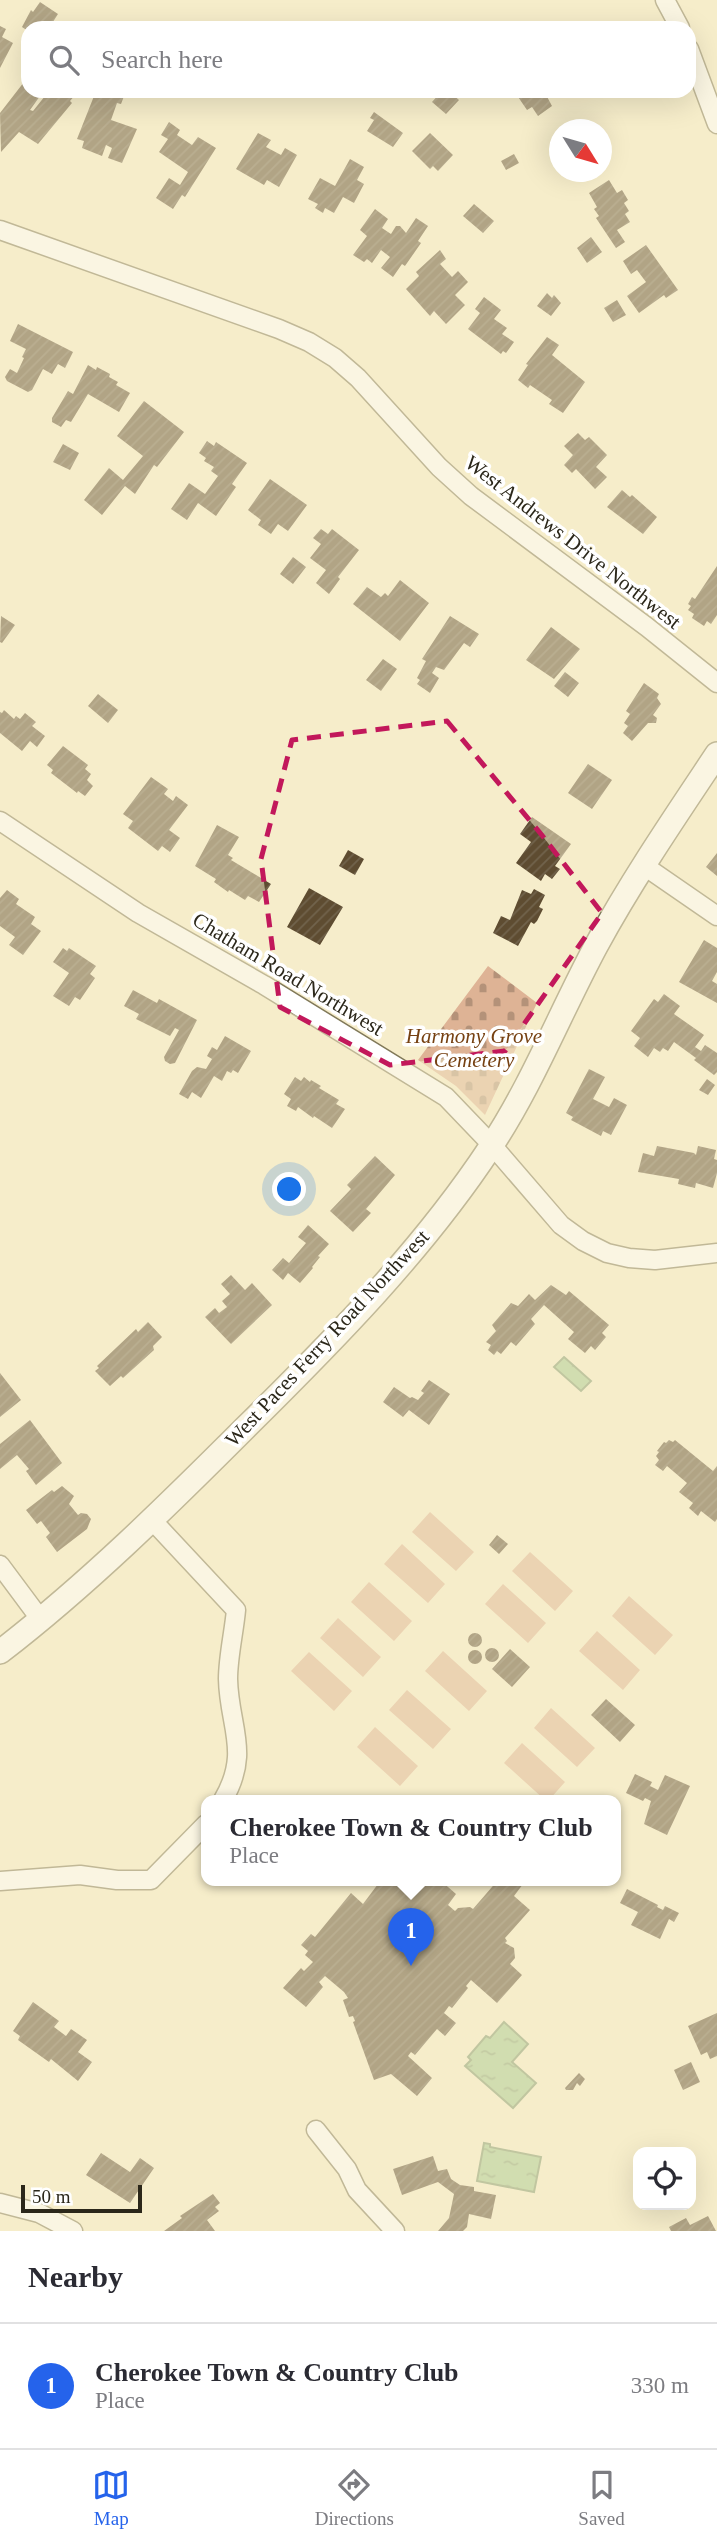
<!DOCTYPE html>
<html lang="en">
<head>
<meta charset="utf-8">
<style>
  body { margin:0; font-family:"Times New Roman",serif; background:#f2f2f3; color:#2b2b33 }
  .controls { position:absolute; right:21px; bottom:21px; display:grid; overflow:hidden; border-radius:14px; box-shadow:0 7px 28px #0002 }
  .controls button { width:63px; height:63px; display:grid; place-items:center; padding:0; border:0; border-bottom:2px solid #e1e1e2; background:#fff; color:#2b2b33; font:35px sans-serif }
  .compass { position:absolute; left:549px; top:119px; width:63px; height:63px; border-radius:50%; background:#fff; box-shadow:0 7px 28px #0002; rotate:127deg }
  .scale { position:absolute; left:21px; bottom:18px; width:121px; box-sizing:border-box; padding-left:7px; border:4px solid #2b271a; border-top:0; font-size:19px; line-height:24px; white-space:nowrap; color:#2b271a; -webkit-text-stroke:5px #fff; paint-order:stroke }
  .you { position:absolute; left:290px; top:1190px; width:24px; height:24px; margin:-18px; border:5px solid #fff; border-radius:50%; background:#1a73e8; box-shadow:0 0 0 10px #1a73e833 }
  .badge { display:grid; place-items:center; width:46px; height:46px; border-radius:50%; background:#2563eb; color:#fff; font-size:23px; font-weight:700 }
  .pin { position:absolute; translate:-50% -58px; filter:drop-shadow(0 2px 4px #0008) }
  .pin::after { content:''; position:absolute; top:37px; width:24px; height:21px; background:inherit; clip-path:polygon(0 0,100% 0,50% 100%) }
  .popup { position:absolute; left:201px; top:1795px; width:420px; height:91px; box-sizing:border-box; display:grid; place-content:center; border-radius:14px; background:#fff; filter:drop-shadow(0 2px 5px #0005); font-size:23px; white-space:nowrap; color:#7c7c81 }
  .popup b { font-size:26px; color:#2b2b33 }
  .popup::after { content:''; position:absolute; left:50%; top:100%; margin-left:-14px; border:14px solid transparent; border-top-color:#fff }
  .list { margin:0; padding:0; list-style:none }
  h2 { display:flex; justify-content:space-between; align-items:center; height:91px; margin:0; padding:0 28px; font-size:30px }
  h2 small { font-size:23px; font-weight:400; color:#7c7c81 }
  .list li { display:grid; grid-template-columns:46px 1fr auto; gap:21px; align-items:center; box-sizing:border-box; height:126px; padding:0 28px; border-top:2px solid #e1e1e2 }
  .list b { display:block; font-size:26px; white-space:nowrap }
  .list p { margin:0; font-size:23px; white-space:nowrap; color:#7c7c81 }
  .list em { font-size:23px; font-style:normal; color:#7c7c81 }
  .icon { flex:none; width:38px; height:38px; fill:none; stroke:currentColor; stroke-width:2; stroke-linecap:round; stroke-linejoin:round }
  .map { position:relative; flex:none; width:717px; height:2231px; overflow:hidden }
  .search { position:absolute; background:#fff; box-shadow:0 7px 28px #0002; left:21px; right:21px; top:21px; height:77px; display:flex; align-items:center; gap:18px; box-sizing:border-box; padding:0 24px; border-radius:21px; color:#7c7c81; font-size:26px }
  .sheet { height:217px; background:#fff }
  nav { display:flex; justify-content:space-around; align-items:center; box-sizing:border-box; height:98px; border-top:2px solid #e1e1e2; background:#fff; font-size:19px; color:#7c7c81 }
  nav a { display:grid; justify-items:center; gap:4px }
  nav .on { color:#2563eb }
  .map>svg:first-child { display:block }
  .cemetery { fill:url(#cemetery-stones) }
  .park { fill:#deb395 }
  .water { fill:url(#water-ripples); stroke:#80986d; stroke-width:2 }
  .building { fill:url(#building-hatch) }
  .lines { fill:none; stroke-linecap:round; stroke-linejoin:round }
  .minor-casing { stroke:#817959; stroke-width:21 }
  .major-casing { stroke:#817959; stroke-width:26 }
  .minor { stroke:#fff; stroke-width:18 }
  .major { stroke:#fff; stroke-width:23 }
  .marked { fill:none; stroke:#c2185b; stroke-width:5; stroke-dasharray:14 9; stroke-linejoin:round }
  .labels { text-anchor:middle; stroke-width:7; stroke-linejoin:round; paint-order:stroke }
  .street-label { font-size:21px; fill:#2b271a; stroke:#fff }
  .park-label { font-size:21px; font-style:italic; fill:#764112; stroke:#fff }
</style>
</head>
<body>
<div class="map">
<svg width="717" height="2231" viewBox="0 0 717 2231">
  <defs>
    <pattern id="cemetery-stones" width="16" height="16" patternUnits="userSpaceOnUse" patternTransform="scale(1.75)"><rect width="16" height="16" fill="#deb395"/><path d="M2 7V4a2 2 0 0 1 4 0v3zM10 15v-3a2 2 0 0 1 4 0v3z" fill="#b49279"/></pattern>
    <pattern id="water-ripples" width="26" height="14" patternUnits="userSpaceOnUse" patternTransform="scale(1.75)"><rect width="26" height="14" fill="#a5c990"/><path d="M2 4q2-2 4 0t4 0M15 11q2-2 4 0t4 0" fill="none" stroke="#87a375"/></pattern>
    <pattern id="building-hatch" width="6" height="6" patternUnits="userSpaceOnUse" patternTransform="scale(1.75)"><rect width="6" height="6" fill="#5e4c31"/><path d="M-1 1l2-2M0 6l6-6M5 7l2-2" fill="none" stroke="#71634c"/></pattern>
  </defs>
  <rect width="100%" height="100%" fill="#f6edcb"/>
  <path class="cemetery" d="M 488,966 L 537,1003 L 485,1115 L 456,1086 L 418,1060 Z"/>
  <path class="park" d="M 430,1512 L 474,1552 L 456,1571 L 412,1532 Z
    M 402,1544 L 445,1584 L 428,1603 L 384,1564 Z
    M 530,1552 L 573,1591 L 555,1611 L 512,1571 Z
    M 369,1582 L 412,1621 L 394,1641 L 351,1602 Z
    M 503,1584 L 546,1623 L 528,1643 L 485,1604 Z
    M 629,1596 L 673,1635 L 655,1655 L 612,1616 Z
    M 338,1618 L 381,1657 L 363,1677 L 320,1638 Z
    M 597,1631 L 640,1670 L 623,1690 L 579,1651 Z
    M 443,1651 L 487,1691 L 469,1711 L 425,1671 Z
    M 309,1652 L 352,1691 L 334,1711 L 291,1671 Z
    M 407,1690 L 451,1729 L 433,1749 L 389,1710 Z
    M 551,1708 L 595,1748 L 577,1767 L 534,1728 Z
    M 375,1727 L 418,1766 L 400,1786 L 357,1747 Z
    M 522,1743 L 565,1782 L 549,1800 L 545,1800 L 504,1763 Z"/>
  <path class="water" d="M 564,1357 L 591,1381 L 581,1391 L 554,1367 Z
    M 504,2022 L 528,2044 L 512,2062 L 536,2083 L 513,2108 L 465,2066 L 471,2060 L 468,2057 L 486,2036 L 490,2038 Z
    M 484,2143 L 490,2144 L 490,2147 L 541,2157 L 534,2192 L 477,2181 Z"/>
  <path class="building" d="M 40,2 L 58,14 L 49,28 L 28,28 L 28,31 L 22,27 L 31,10 L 33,12 Z
    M 0,26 L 6,29 L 2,37 L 13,43 L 0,68 Z
    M 24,82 L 28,85 L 28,91 L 40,96 L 30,110 L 33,111 L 49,91 L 75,91 L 75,95 L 70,101 L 72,103 L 38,144 L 19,132 L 1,152 L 0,113 Z
    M 96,91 L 126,91 L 121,104 L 117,103 L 111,120 L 137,129 L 122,163 L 108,158 L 112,148 L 106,145 L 102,156 L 82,148 L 84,141 L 77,139 Z
    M 442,91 L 449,91 L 459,100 L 446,114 L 432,102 Z
    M 514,91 L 544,91 L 552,106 L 538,116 L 532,107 L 527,110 Z
    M 374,112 L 403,133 L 393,147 L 367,131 L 374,120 L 370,118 Z
    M 169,122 L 180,130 L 177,135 L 192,145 L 198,137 L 216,148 L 185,197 L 182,195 L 173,209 L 156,198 L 169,178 L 180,185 L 188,172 L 159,152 L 168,139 L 161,135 Z
    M 258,133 L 271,140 L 266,147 L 281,155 L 285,148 L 297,155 L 279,187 L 267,180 L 264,185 L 236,169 Z
    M 430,133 L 453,155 L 438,171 L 433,166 L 430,169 L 412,151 Z
    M 514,154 L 519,163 L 506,170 L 501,161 Z
    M 350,159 L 364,167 L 357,180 L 364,184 L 354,203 L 343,197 L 334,213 L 325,208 L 323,213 L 315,208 L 318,204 L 308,199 L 320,178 L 335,186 Z
    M 609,180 L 617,193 L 622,190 L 628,200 L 624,203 L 629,211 L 625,214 L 630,222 L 617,230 L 625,242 L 616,248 L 596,218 L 599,216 L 594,209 L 597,207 L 589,193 Z
    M 474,204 L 494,221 L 483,233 L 463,216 Z
    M 375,209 L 388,219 L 382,228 L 391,234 L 396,226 L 400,226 L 406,233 L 416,218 L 428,226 L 418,241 L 421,243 L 405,266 L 402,264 L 393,277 L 381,268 L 390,257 L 381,250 L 372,263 L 367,259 L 364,262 L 353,255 L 367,236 L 360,230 Z
    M 591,237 L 602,252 L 587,263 L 577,248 Z
    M 646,245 L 678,290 L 666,298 L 664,295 L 639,313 L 627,296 L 646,282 L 637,270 L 631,274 L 623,261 Z
    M 440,250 L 446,259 L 440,264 L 452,277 L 458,271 L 468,282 L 455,295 L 465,305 L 446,324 L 434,311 L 430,316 L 406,289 L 419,276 L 416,272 Z
    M 547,293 L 552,298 L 554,295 L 561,303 L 551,316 L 537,306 Z
    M 484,297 L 501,310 L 494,319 L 507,328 L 502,334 L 514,342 L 506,353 L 503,351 L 501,354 L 468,329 L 480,313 L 475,309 Z
    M 617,300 L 626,315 L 613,322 L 604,308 Z
    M 18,324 L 73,352 L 65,368 L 58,364 L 52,374 L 43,369 L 32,390 L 28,392 L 7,381 L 5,377 L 10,369 L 17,373 L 24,358 L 22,357 L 26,349 L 10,341 Z
    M 547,337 L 559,345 L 552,355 L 585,382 L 563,413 L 549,404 L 552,400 L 530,385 L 528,388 L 518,380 L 528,365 L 526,364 Z
    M 88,365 L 96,370 L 97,367 L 110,374 L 109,377 L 118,382 L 116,385 L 130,393 L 119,412 L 88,394 L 71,422 L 66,420 L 61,427 L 52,422 L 52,418 L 68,391 L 73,394 Z
    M 144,401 L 184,432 L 157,467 L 154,465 L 135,494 L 125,486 L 102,515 L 84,500 L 109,468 L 123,480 L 143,456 L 117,436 Z
    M 578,433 L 585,440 L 589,437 L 607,455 L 596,467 L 607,477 L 595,489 L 576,469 L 572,473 L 564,465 L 573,455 L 564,446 Z
    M 207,441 L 214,446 L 216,442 L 247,463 L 232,484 L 236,487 L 216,516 L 198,503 L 187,520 L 171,509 L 189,483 L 205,494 L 218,476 L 211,471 L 214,467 L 204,461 L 206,458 L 199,453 Z
    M 63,444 L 79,453 L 70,470 L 53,462 Z
    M 270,479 L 307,505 L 288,531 L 278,524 L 271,534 L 258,525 L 261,520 L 248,510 Z
    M 622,490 L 630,497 L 632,495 L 657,517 L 643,534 L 607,507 Z
    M 321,529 L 328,534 L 332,529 L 359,550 L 338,577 L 340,579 L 329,594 L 316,583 L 326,570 L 310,558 L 321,544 L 313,538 Z
    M 293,557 L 306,567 L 293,584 L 280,574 Z
    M 717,566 L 717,615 L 711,624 L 707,621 L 704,626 L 692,618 L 694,614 L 688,610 L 691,606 L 688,604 L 692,597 L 695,599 Z
    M 400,580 L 429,603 L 400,641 L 353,604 L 367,587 L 381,597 L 385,593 L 388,596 Z
    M 1,616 L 15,625 L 2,643 L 0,642 Z
    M 450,616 L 479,634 L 470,647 L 464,643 L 444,670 L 436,667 L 432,673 L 439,678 L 430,693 L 417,684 L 420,680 L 417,678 L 426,661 L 422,659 Z
    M 551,627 L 580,649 L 554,679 L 526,660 Z
    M 383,659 L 397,669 L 381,691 L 366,680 Z
    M 565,672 L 579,683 L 568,697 L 554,686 Z
    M 644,683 L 659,694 L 657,698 L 661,704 L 653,715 L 657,718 L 656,723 L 648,723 L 632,741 L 623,733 L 628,726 L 624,723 L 630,714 L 626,711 Z
    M 98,694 L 118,710 L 108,723 L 88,706 Z
    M 4,710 L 14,719 L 16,716 L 20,719 L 25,713 L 36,722 L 32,726 L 45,736 L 37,747 L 30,741 L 22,751 L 0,733 L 0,712 L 2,713 Z
    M 63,746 L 88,765 L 85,769 L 91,774 L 87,780 L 93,786 L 85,796 L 78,791 L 77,793 L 51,773 L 53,770 L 47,765 Z
    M 588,764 L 612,780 L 592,809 L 568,793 Z
    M 151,777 L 168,789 L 164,794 L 173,801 L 176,796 L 188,805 L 169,830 L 180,838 L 170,852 L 162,846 L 158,851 L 128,828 L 133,821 L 123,814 Z
    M 532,817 L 571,844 L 555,866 L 560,869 L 552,879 L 545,874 L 541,881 L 516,863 L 531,842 L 520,834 Z
    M 217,825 L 239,837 L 228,855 L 233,858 L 231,860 L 271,884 L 259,902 L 248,896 L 245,900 L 229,890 L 228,892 L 214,882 L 216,879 L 195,866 Z
    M 348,850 L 364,859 L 355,875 L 339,866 Z
    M 717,853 L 717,876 L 706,867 Z
    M 309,888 L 343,907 L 320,945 L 287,927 Z
    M 534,889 L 545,895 L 539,907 L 543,909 L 537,921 L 534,924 L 531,922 L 518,946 L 493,933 L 501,916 L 510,920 L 522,890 L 531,894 Z
    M 7,890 L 19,899 L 16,904 L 35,917 L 31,924 L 41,931 L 23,955 L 9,945 L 15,937 L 0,926 L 0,898 Z
    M 704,940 L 717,948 L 717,972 L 712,981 L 717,984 L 717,1003 L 679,982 Z
    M 63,948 L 67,951 L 69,948 L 96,966 L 90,974 L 95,978 L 80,1000 L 75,997 L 69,1006 L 53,996 L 69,973 L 53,962 Z
    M 133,990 L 157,1003 L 159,999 L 197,1020 L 175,1063 L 170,1064 L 165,1061 L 164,1057 L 179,1030 L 175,1028 L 170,1036 L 136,1019 L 139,1014 L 124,1006 Z
    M 664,994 L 680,1006 L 674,1014 L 704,1035 L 695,1047 L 701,1051 L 705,1045 L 717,1053 L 717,1072 L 714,1075 L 694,1060 L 696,1058 L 674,1042 L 668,1051 L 663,1048 L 660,1052 L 654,1048 L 648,1057 L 634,1046 L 640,1038 L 631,1031 L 654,999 L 658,1002 Z
    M 225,1036 L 251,1051 L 238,1073 L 233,1070 L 231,1073 L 227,1071 L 222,1081 L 214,1076 L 201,1098 L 192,1092 L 188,1099 L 179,1094 L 192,1071 L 197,1067 L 206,1069 L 212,1059 L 207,1056 L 212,1047 L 217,1050 Z
    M 589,1069 L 605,1077 L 593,1099 L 609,1107 L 614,1098 L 627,1105 L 611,1135 L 603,1131 L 601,1136 L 571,1120 L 573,1117 L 566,1113 Z
    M 295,1077 L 301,1081 L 304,1077 L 310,1082 L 311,1080 L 321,1086 L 319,1088 L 339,1100 L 336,1104 L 345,1109 L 332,1128 L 314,1116 L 313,1118 L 298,1107 L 296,1111 L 287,1106 L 291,1099 L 284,1094 Z
    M 707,1079 L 715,1085 L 708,1095 L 699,1090 Z
    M 657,1146 L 694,1153 L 696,1155 L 698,1146 L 716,1150 L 714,1159 L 717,1160 L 717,1173 L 713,1188 L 696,1183 L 695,1188 L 678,1184 L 679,1179 L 638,1172 L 643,1153 L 654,1156 Z
    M 375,1156 L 395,1175 L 366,1209 L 371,1213 L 353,1232 L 330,1211 L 351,1189 L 347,1185 Z
    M 308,1225 L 329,1244 L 318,1256 L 320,1257 L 312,1267 L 313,1268 L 300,1283 L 288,1273 L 283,1280 L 272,1270 L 283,1258 L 289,1263 L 306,1243 L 298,1237 Z
    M 231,1275 L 245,1290 L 252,1283 L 272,1305 L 231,1344 L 205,1317 L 215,1308 L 219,1313 L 227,1307 L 222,1301 L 230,1294 L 221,1284 Z
    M 551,1285 L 566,1295 L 569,1291 L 609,1325 L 602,1333 L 606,1337 L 595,1350 L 591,1346 L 585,1353 L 568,1339 L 574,1332 L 544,1305 L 531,1319 L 535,1324 L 516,1346 L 511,1342 L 501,1354 L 497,1351 L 494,1355 L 488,1350 L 491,1345 L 486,1342 L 496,1331 L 492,1325 L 511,1303 L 518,1306 L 529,1294 L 535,1300 Z
    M 148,1322 L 162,1337 L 153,1346 L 154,1350 L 123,1378 L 121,1376 L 110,1386 L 95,1371 L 99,1368 L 97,1366 L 136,1329 L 138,1332 Z
    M 0,1373 L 21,1400 L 0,1417 Z
    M 429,1380 L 450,1394 L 429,1425 L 409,1410 L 403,1417 L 383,1402 L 394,1387 L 410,1398 L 412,1397 L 418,1400 L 424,1393 L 421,1391 Z
    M 30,1420 L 62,1463 L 36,1485 L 26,1471 L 29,1469 L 17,1455 L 0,1469 L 0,1444 Z
    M 669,1440 L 673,1442 L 675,1440 L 713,1471 L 717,1466 L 717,1519 L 715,1522 L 701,1511 L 698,1516 L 689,1508 L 693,1503 L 679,1492 L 687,1483 L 667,1466 L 663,1471 L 655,1465 L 659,1460 L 656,1456 L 659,1452 L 657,1451 L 664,1442 L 666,1443 Z
    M 62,1486 L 74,1496 L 69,1504 L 78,1515 L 81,1513 L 87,1514 L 91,1519 L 87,1529 L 57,1552 L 46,1537 L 50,1533 L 41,1521 L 37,1524 L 26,1510 L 52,1490 L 54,1492 Z
    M 497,1535 L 508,1544 L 499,1554 L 489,1545 Z
    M468 1640a7 7 0 1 1 14 0a7 7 0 1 1-14 0Z
    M485 1655a7 7 0 1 1 14 0a7 7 0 1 1-14 0Z
    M 510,1649 L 530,1667 L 512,1687 L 492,1669 Z
    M468 1657a7 7 0 1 1 14 0a7 7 0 1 1-14 0Z
    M 606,1699 L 635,1725 L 620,1742 L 591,1715 Z
    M 635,1774 L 652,1782 L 650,1786 L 658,1790 L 665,1775 L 690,1786 L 667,1835 L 644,1824 L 651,1801 L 645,1798 L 643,1801 L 626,1793 Z
    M 381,1880 L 440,1880 L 456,1894 L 448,1905 L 455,1911 L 458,1908 L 470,1907 L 473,1909 L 498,1880 L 526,1880 L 514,1896 L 530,1910 L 505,1938 L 507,1941 L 505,1943 L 514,1948 L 515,1958 L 510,1964 L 522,1975 L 497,2003 L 471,1980 L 466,1986 L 468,1988 L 452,2008 L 449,2006 L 444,2013 L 456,2023 L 445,2036 L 437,2029 L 415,2055 L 411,2052 L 408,2056 L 432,2078 L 417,2096 L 391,2074 L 374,2080 L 353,2022 L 355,2021 L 353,2016 L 349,2017 L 343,2000 L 348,1998 L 344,1992 L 325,1976 L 319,1982 L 323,1987 L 306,2007 L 283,1988 L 301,1968 L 304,1971 L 313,1962 L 305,1955 L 308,1951 L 301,1945 L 311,1934 L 315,1937 L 351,1893 L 363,1904 Z
    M 627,1889 L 658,1905 L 657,1907 L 663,1910 L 665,1906 L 679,1913 L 674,1922 L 669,1919 L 660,1939 L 631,1925 L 638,1912 L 620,1903 Z
    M 33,2002 L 59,2021 L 54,2027 L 66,2036 L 71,2029 L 87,2040 L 78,2052 L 92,2062 L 78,2081 L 51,2059 L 49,2062 L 18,2040 L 20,2036 L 13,2031 Z
    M 717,2013 L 717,2056 L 710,2059 L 707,2052 L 701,2055 L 688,2026 Z
    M 691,2062 L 700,2082 L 683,2090 L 674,2070 Z
    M 579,2073 L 585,2079 L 580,2086 L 577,2083 L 573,2090 L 566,2090 L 565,2088 Z
    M 101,2153 L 130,2172 L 140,2158 L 154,2168 L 130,2203 L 86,2175 Z
    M 433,2156 L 438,2171 L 447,2169 L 451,2179 L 460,2185 L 474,2187 L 474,2191 L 496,2195 L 491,2219 L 469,2214 L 467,2227 L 463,2231 L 438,2231 L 449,2218 L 454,2194 L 438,2182 L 402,2195 L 393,2169 Z
    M 213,2194 L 220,2203 L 215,2207 L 219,2211 L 207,2220 L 215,2231 L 164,2231 L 182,2218 L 180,2216 Z
    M 708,2216 L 716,2231 L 671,2231 L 669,2227 L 686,2218 L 690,2225 Z"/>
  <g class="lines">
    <defs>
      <path id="minor" d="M 665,0 L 680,28
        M 689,49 L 717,124
        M 0,230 L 279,329 L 309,342 L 335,358 L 358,378 L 439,467 L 471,496 L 647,627 L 717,683
        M 0,821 L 138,913 L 264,985 L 446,1097 L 492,1145 L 561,1225 L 583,1241 L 607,1253 L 629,1258 L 655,1260 L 717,1253
        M 643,865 L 717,916
        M 152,1520 L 236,1610 C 234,1632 228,1657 228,1679 C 229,1727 251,1752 223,1800
        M 0,1565 L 41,1620
        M 0,1881 L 80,1875 L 117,1880 L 151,1880 L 206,1824
        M 316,2130 L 347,2169 L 357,2190 L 395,2231
        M 0,2203 L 39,2213 L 73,2231"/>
      <path id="major" d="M 0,1652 C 87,1585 167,1506 245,1428 C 333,1341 422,1251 490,1148 C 532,1085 560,1013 596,946 C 632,880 675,817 717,754"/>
    </defs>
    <use href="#minor" class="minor-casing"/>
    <use href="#major" class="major-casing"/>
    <use href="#minor" class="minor"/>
    <use href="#major" class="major"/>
  </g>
  <path d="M0 0H717V2231H0ZM 447,721 L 541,834 L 602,913 L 505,1051 L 390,1065 L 280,1007 L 261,859 L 292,740 Z" fill="#f6edcb" fill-opacity=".55" fill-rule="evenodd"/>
  <path class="marked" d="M 447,721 L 541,834 L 602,913 L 505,1051 L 390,1065 L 280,1007 L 261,859 L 292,740 Z"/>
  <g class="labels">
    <g class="street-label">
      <text transform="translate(573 542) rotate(38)" y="7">West Andrews Drive Northwest</text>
      <text transform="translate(288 974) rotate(31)" y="7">Chatham Road Northwest</text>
      <text transform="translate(327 1338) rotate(-47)" y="7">West Paces Ferry Road Northwest</text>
    </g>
    <g class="park-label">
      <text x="474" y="1043">Harmony Grove<tspan x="474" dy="24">Cemetery</tspan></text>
    </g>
  </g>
</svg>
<div class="controls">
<button><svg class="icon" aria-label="locate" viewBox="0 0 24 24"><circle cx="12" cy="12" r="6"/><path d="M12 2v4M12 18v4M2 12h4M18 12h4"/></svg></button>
</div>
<svg class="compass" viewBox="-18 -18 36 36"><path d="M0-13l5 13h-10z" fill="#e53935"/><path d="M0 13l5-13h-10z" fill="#7c7c81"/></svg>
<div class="scale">50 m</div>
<div class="you"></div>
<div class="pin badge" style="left:411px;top:1966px">1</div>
<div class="popup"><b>Cherokee Town &amp; Country Club</b>Place</div>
<div class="search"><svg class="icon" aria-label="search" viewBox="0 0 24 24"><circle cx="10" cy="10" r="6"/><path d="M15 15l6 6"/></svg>Search here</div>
</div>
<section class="sheet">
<h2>Nearby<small></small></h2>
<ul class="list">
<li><span class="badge">1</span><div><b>Cherokee Town &amp; Country Club</b><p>Place</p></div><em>330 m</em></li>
</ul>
</section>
<nav>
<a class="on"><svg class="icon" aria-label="map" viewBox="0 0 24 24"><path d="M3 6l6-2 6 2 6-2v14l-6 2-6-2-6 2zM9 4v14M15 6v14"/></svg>Map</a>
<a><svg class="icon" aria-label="directions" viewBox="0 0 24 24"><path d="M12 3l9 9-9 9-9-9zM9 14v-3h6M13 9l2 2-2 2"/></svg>Directions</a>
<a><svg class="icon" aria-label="saved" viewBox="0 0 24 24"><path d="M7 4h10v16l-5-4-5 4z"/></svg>Saved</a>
</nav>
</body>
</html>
